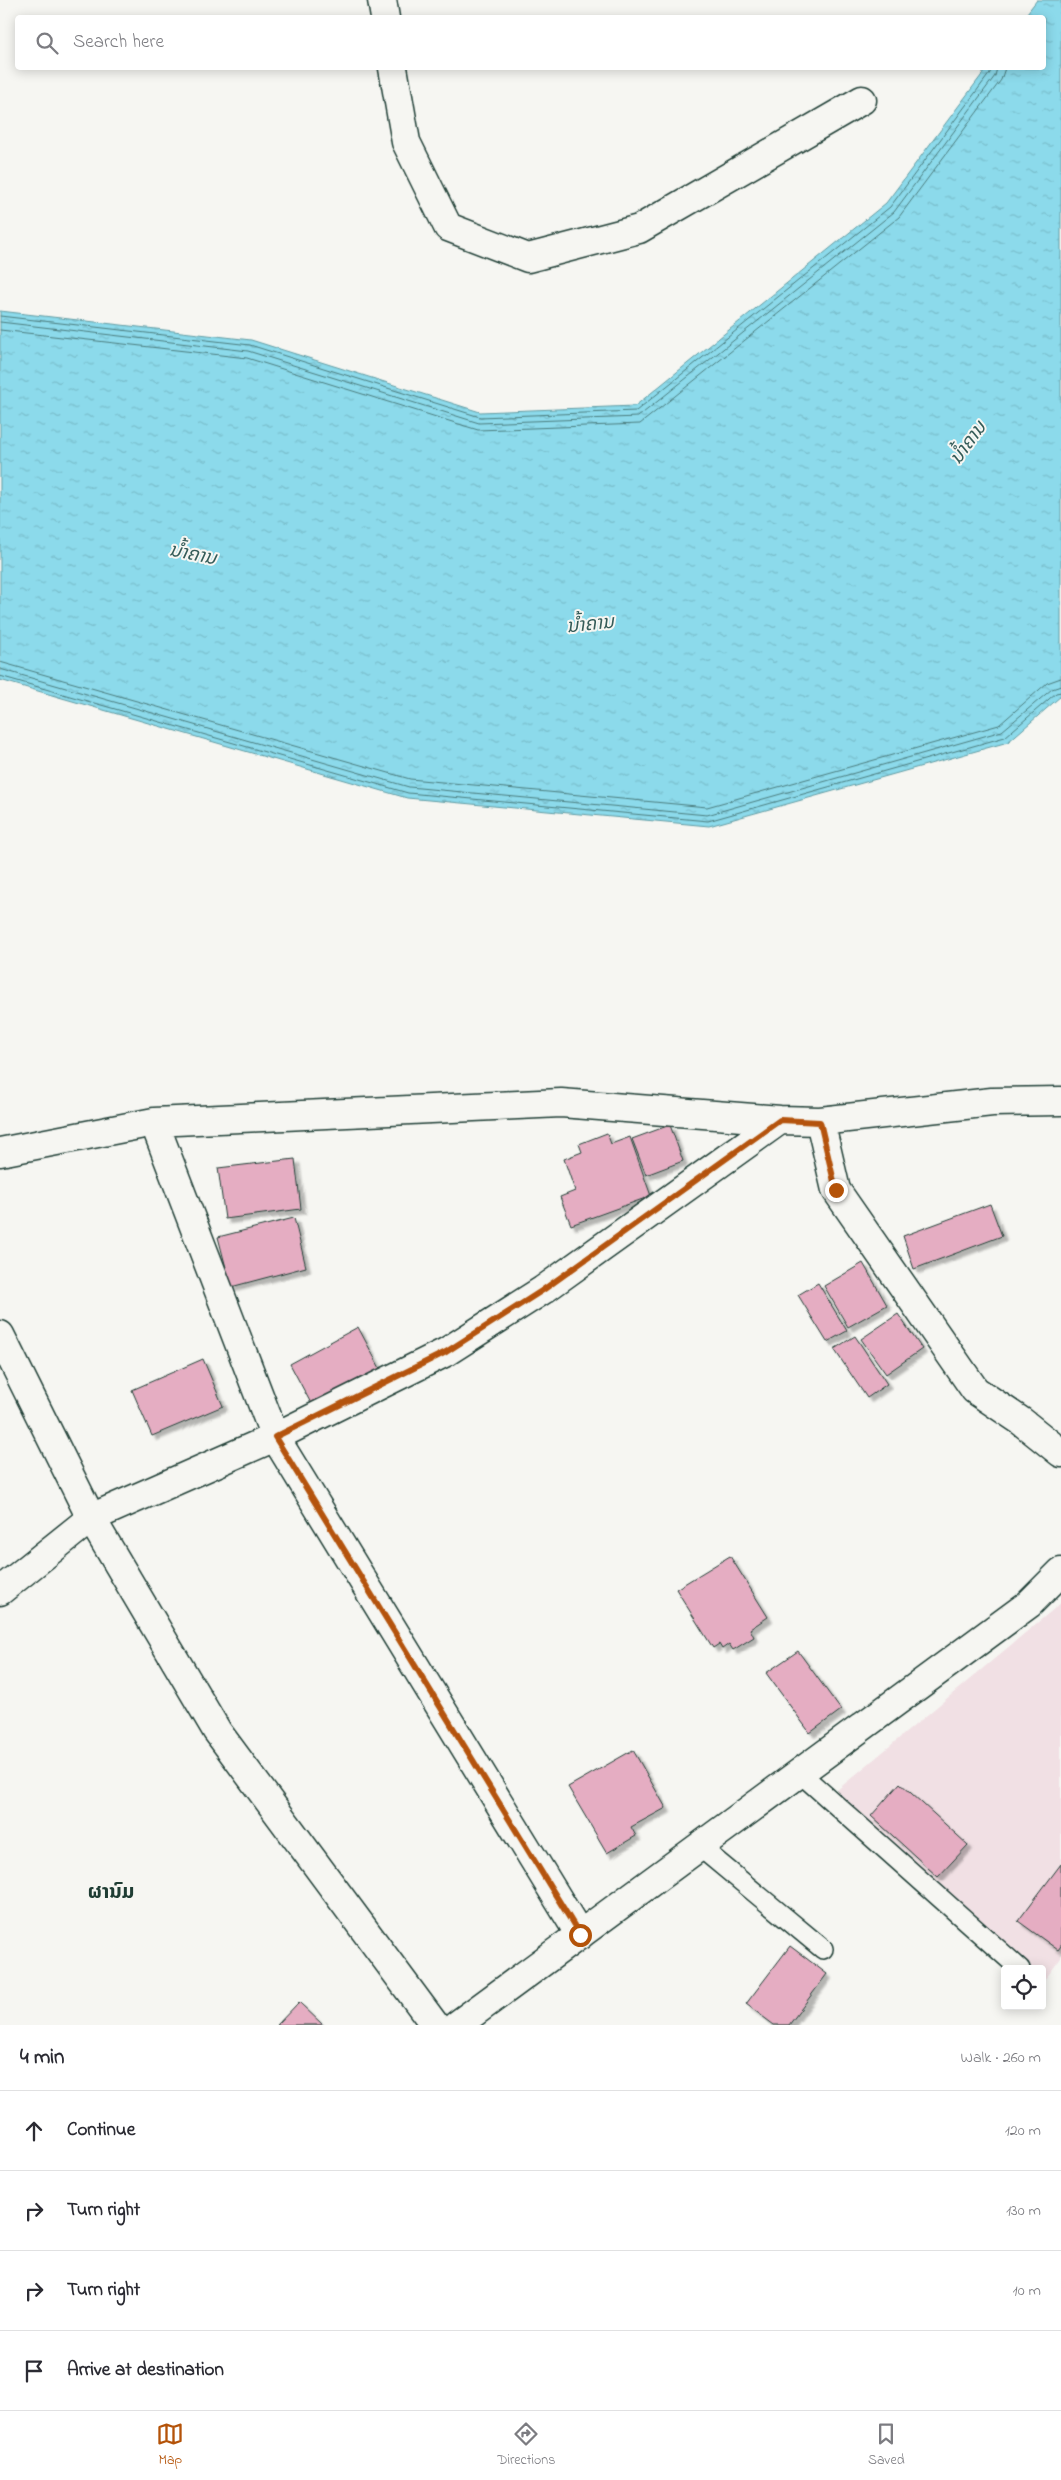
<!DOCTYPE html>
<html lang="en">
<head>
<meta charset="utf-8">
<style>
  body { margin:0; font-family:"Indie Flower","Noto Sans Lao",sans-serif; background:#f7f7f7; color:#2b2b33 }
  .controls { position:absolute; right:15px; bottom:15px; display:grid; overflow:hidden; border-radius:5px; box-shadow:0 2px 12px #0003 }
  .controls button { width:45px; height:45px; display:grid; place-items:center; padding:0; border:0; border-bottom:1px solid #e1e1e2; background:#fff; color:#2b2b33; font:25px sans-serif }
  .stop { position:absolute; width:15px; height:15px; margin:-11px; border:4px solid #b45309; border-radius:50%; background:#fff }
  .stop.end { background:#b45309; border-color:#fff; box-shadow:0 1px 5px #0008 }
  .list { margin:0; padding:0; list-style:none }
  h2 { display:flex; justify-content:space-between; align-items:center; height:65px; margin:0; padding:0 20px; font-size:21px }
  h2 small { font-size:16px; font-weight:400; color:#7c7c81 }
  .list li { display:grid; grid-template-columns:32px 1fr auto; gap:15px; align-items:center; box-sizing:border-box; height:80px; padding:0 20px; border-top:1px solid #e1e1e2 }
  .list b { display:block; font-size:19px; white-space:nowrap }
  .list em { font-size:16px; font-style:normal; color:#7c7c81 }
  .icon { flex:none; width:28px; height:28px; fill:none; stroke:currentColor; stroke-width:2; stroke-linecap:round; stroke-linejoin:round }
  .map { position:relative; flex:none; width:1061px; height:2025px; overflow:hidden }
  .search { position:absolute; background:#fff; box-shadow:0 2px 12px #0003; left:15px; right:15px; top:15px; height:55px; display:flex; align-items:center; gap:12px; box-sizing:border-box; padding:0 18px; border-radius:5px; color:#7c7c81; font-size:19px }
  .sheet { height:385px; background:#fff }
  nav { display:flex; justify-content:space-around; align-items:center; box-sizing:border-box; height:70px; border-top:1px solid #e1e1e2; background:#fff; font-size:14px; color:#7c7c81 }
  nav a { display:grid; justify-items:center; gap:2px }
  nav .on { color:#b45309 }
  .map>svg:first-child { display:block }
  .built { fill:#f1e0e4 }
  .water { fill:url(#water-ripples); stroke:#609ba2 }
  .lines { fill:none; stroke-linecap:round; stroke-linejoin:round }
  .shore { stroke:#4b7c7d; stroke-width:1 }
  .building { fill:#e5adc2; stroke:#1f3d34; filter:url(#shadow) }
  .service-casing { stroke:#1f3d34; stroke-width:22 }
  .minor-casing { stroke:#1f3d34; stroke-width:31 }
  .tertiary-casing { stroke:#1f3d34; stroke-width:31 }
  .service { stroke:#f6f6f2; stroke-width:19 }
  .minor { stroke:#f6f6f2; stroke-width:28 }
  .tertiary { stroke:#f6f6f2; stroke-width:28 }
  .route { stroke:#b45309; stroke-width:6 }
  .labels { text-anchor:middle; stroke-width:4; stroke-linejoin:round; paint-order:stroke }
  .water-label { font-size:19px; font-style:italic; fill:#355c59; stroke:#f6f6f2 }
  .quarter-label { font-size:20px; font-weight:bold; fill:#1f3d34; stroke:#f6f6f2 }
</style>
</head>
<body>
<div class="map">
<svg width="1061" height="2025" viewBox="0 0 1061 2025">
  <defs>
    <pattern id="water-ripples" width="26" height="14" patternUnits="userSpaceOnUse" patternTransform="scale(1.25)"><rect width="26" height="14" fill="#8cdaeb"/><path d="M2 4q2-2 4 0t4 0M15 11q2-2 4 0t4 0" fill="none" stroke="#78bcca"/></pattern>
    <filter id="shadow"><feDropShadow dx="4.5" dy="4.5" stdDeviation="1" flood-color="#0004"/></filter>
  </defs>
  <rect width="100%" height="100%" fill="#f6f6f2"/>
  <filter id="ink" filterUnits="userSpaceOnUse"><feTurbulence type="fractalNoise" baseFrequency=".02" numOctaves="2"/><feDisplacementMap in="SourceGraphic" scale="10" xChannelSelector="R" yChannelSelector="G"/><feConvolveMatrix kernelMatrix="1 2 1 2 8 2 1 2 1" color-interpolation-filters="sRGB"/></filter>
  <g filter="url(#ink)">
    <path class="built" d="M 1061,1603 L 1061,1958 L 1043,1982 L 1042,1969 L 1029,1969 L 836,1791 Z"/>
    <path class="water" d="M 1037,0 L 1061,0 L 1061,696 L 1008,742 L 709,826 L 407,798 L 0,680 L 0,311 L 251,340 L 480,412 L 635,406 L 886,203 L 987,68 L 1044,68 L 1044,18 L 1024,17 Z"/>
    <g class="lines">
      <path class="shore" d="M 0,316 L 250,345 L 480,417 L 636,411 L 890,207 L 990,73 L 991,68
        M 0,322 L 248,351 L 479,423 L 638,417 L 894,212 L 995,76 L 997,68
        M 0,330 L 247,358 L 478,430 L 640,424 L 899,217 L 1001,80 L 1005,68
        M 0,662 L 410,779 L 707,807 L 999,725 L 1047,683 L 1061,678
        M 0,669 L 409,787 L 707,815 L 1002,731 L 1052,689 L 1061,686
        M 0,676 L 408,793 L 708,821 L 1005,737 L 1056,693 L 1061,692"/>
    </g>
    <path class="building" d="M 670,1125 L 683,1161 L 646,1175 L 632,1139 Z
      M 607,1133 L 611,1144 L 630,1137 L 651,1196 L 571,1225 L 560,1197 L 575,1191 L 564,1159 L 582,1152 L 579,1144 Z
      M 295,1159 L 301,1209 L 225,1219 L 218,1168 Z
      M 990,1204 L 1002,1236 L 914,1269 L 903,1236 Z
      M 294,1218 L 306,1267 L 231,1287 L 218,1237 Z
      M 863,1263 L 887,1305 L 848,1327 L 824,1286 Z
      M 818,1283 L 847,1331 L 827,1342 L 798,1295 Z
      M 898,1314 L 922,1349 L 886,1374 L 861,1339 Z
      M 358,1327 L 382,1372 L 314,1409 L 290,1364 Z
      M 855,1336 L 887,1384 L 867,1398 L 834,1349 Z
      M 203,1359 L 223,1406 L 152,1436 L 132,1390 Z
      M 730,1556 L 768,1617 L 750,1629 L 754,1637 L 733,1650 L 729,1644 L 722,1649 L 719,1644 L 713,1648 L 676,1589 Z
      M 798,1651 L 841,1710 L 810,1733 L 766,1673 Z
      M 633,1750 L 666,1808 L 631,1827 L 636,1836 L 607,1853 L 568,1787 Z
      M 900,1783 L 968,1845 L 938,1877 L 871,1816 Z
      M 1061,1864 L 1061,1946 L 1058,1950 L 1018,1921 Z
      M 790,1946 L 827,1974 L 789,2025 L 774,2025 L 746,2004 Z
      M 299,2002 L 323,2025 L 277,2025 Z"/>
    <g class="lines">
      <defs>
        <path id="service" d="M 800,1773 L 1020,1969
          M 700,1847 L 823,1949"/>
        <path id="minor" d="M 382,0 L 385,18
          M 393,68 L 406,142 L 448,227 L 528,258 L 639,229 L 862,100
          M 820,1121 L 836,1190 L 975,1390 L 1021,1421 L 1061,1453
          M 154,1122 L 275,1437 L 580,1935
          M 0,1152 L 154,1122 L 561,1103 L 780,1120 L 820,1121 L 992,1102 L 1061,1101
          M 0,1335 L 91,1518 L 217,1731 L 435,2025
          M 0,1591 L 91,1518 L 275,1437 L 446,1352 L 543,1290 L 780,1120"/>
        <path id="tertiary" d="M 457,2025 L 1029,1604 L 1061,1572"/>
      </defs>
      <use href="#service" class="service-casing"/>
      <use href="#minor" class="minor-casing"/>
      <use href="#tertiary" class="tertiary-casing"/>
      <use href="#service" class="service"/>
      <use href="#minor" class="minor"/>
      <use href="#tertiary" class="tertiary"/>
    </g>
  </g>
  <g class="lines" filter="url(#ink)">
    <path class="route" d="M 580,1935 L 275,1437 L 446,1352 L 543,1290 L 780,1120 L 820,1122 L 836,1190"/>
  </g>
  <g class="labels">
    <g class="water-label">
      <text transform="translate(967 442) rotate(-54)" y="7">ນ້ຳຄານ</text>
      <text transform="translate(193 553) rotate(11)" y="7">ນ້ຳຄານ</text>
      <text transform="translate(590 623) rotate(-6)" y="7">ນ້ຳຄານ</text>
    </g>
    <g class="quarter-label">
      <text x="111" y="1898">ຜານົມ</text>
    </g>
  </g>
</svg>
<div class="controls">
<button><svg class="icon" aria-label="locate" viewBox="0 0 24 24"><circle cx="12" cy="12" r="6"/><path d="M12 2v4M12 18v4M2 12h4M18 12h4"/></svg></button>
</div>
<div class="stop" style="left:580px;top:1935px"></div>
<div class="stop end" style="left:836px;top:1190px"></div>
<div class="search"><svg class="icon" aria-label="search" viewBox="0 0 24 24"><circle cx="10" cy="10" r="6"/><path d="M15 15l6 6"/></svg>Search here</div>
</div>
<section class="sheet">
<h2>4 min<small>Walk · 260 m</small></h2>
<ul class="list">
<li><svg class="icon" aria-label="ahead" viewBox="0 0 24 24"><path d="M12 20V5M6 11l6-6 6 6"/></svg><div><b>Continue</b></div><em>120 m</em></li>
<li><svg class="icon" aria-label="right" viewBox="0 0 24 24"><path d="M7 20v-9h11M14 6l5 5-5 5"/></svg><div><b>Turn right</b></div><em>130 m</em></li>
<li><svg class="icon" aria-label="right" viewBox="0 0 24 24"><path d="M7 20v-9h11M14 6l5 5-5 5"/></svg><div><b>Turn right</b></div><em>10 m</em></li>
<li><svg class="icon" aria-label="arrive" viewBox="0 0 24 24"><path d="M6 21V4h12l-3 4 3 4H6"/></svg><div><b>Arrive at destination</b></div></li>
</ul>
</section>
<nav>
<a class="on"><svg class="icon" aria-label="map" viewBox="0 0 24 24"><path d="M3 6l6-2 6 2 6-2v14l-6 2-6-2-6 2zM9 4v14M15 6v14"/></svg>Map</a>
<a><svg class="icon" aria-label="directions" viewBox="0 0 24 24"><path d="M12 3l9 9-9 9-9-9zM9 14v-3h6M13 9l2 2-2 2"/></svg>Directions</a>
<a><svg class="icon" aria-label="saved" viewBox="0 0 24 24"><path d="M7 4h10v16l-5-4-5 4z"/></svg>Saved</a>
</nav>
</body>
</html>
